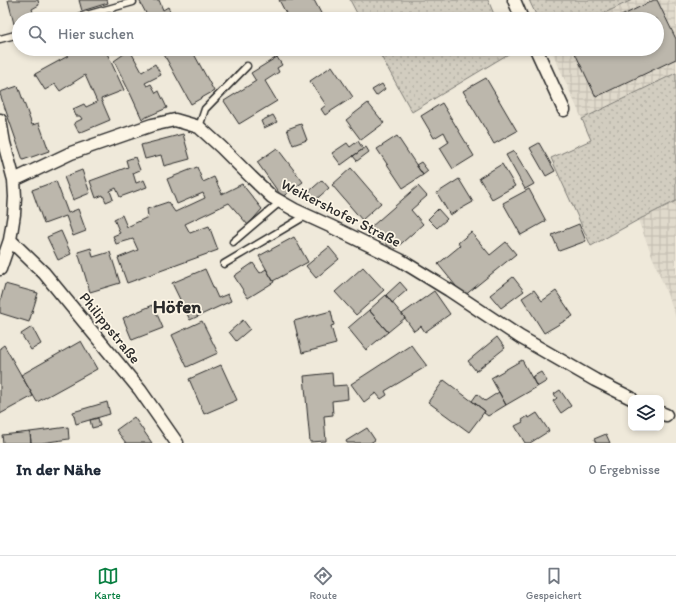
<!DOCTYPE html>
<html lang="de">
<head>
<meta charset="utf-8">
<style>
  body { margin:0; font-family:Itim,sans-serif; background:#f2f2f3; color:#1f2937 }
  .controls { position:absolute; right:12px; bottom:12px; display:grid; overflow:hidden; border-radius:8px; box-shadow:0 2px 6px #0003 }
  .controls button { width:36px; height:36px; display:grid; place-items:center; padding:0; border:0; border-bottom:1px solid #e0e1e3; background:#fff; color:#1f2937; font:20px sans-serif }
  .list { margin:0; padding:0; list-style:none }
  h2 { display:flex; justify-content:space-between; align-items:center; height:52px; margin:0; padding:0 16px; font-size:17px }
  h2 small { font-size:13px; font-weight:400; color:#747a83 }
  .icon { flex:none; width:22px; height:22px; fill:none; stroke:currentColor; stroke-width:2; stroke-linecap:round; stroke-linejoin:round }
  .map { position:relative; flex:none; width:676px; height:443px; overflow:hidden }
  .search { position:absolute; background:#fff; box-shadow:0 2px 6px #0003; left:12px; right:12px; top:12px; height:44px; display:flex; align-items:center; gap:10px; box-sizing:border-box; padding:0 14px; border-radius:22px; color:#747a83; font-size:15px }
  .sheet { height:112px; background:#fff }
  nav { display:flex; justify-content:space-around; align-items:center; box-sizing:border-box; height:56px; border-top:1px solid #e0e1e3; background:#fff; font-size:11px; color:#747a83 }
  nav a { display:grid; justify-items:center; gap:2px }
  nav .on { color:#0b8043 }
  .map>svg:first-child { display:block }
  .industrial { fill:url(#industrial-grid) }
  .grass { fill:url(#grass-dots); stroke:#7e7c76 }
  .building { fill:#bcb7ac; stroke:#2b2b2b }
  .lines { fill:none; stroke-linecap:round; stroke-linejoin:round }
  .service-casing { stroke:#2b2b2b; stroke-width:9 }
  .minor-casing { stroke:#2b2b2b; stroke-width:15 }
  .service { stroke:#fcf5e5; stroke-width:6 }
  .minor { stroke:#fcf5e5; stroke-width:12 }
  .labels { text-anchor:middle; stroke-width:3.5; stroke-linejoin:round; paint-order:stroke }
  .street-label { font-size:15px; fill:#2b2b2b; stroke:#fcf5e5 }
  .district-label { font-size:19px; font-weight:bold; fill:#2b2b2b; stroke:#fcf5e5 }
</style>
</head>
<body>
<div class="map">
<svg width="676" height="443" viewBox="0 0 676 443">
  <defs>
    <pattern id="industrial-grid" width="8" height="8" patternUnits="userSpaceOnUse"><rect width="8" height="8" fill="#e0dacc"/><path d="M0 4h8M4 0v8" fill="none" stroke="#c0bbaf"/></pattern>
    <pattern id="grass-dots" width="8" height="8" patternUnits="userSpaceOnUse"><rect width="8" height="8" fill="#d2cdc0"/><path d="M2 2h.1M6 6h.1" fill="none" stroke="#b4b0a5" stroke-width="1.8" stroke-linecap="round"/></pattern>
  </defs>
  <rect width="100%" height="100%" fill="#efe9da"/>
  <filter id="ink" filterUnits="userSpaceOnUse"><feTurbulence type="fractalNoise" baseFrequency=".025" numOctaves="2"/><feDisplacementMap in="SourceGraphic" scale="8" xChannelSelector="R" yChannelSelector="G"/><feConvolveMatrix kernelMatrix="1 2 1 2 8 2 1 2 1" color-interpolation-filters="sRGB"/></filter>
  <g filter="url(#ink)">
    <path class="industrial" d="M 632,0 L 676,0 L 676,73 L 582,119 L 551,49 L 657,49 L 657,19 L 592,19 Z
      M 676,201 L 676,317 L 638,220 Z"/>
    <path class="grass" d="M 350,0 L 488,0 L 496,19 L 360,19 Z
      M 529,0 L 632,0 L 592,19 L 538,19 Z
      M 377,49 L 509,49 L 510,53 L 412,112 Z
      M 676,73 L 676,201 L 638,220 L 591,246 L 551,158 L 591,140 L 582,119 Z"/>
    <path class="building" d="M 8,0 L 38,0 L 39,5 L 32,9 L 35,18 L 31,19 L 19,19 L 19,22 L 14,24 Z
      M 79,0 L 107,0 L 108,3 L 82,11 Z
      M 139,0 L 159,0 L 163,10 L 168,7 L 173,17 L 169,19 L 149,19 Z
      M 279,0 L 314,0 L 324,19 L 289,19 Z
      M 654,0 L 657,0 L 676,39 L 676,59 L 596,97 L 573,49 L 657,49 L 657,19 L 615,19 Z
      M 64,49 L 105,49 L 124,90 L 101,99 L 110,120 L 79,133 L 74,123 L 82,119 L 80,116 L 76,116 L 73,109 L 84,104 L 86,107 L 97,102 L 85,75 L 60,91 L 55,84 L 45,90 L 35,74 L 68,56 Z
      M 131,49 L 138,49 L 132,54 L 142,72 L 155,64 L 161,75 L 145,83 L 147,86 L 151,84 L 156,93 L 159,91 L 167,108 L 142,119 L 131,95 L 114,61 Z
      M 161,49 L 201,49 L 202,50 L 194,54 L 214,91 L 191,104 Z
      M 277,57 L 282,65 L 277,68 L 279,72 L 265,81 L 277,101 L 239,124 L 224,101 L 256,81 L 251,73 Z
      M 332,66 L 353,97 L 325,115 L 321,109 L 326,105 L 310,81 Z
      M 486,78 L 517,131 L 494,144 L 463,91 Z
      M 382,84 L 385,89 L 376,96 L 372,90 Z
      M 18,86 L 32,125 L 39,123 L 49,151 L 23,160 L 0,94 L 0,92 Z
      M 368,103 L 384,123 L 361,140 L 346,120 Z
      M 442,103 L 474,156 L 453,169 L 440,148 L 449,142 L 444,132 L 434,138 L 421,116 Z
      M 273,115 L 277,122 L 264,128 L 261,121 Z
      M 301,124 L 307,140 L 293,145 L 287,129 Z
      M 183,134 L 190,159 L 164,166 L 161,155 L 145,159 L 141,145 Z
      M 397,136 L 423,175 L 403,188 L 377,149 Z
      M 358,141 L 363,149 L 341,165 L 332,153 L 347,143 L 350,147 Z
      M 539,143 L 555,171 L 546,176 L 530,148 Z
      M 366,147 L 369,152 L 357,161 L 353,156 Z
      M 277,148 L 303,182 L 282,197 L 257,162 Z
      M 514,151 L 534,184 L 525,189 L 506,155 Z
      M 135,157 L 140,170 L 133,173 L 136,183 L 144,180 L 147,187 L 120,197 L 116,188 L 110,191 L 113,199 L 106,202 L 103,195 L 96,198 L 90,181 L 128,167 L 126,160 Z
      M 421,162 L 428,171 L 423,175 L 416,165 Z
      M 502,164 L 515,186 L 492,199 L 479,178 Z
      M 197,167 L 203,182 L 214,177 L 222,194 L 242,184 L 262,209 L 248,225 L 229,203 L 185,224 L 190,233 L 209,226 L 218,250 L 127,283 L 118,258 L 138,250 L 133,239 L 116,244 L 113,236 L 120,233 L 114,219 L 122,215 L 127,227 L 148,217 L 147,209 L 168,202 L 175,212 L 205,198 L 203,193 L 177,204 L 167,179 Z
      M 351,168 L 381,203 L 362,220 L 332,185 Z
      M 82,170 L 90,193 L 73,200 L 64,177 Z
      M 459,179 L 473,202 L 450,215 L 437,193 Z
      M 322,180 L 329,188 L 312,203 L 305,195 Z
      M 56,181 L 68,213 L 78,209 L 86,231 L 73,236 L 66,216 L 44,224 L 32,190 Z
      M 418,186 L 427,196 L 411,210 L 423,224 L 393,251 L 371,227 Z
      M 529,189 L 546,221 L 521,235 L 503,203 Z
      M 438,209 L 447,219 L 437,228 L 428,219 Z
      M 579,224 L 586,241 L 559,251 L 552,235 Z
      M 61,231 L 71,254 L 58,260 L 47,237 Z
      M 471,232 L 490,255 L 506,242 L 516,254 L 464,296 L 438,264 L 460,246 L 458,243 Z
      M 294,237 L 308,262 L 273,281 L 259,256 Z
      M 329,247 L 339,259 L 316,278 L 306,266 Z
      M 91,248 L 93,257 L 110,252 L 120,283 L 90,292 L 78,252 Z
      M 253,263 L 260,273 L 266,269 L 274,282 L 248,298 L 234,276 Z
      M 363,267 L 384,290 L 356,315 L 335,292 Z
      M 205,269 L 218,298 L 228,294 L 231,301 L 190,320 L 172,283 Z
      M 513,277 L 524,291 L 501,308 L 490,295 Z
      M 400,282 L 407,290 L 392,303 L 386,295 Z
      M 5,284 L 38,293 L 29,322 L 0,313 L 0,302 Z
      M 534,290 L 542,301 L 556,291 L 573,316 L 544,333 L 522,298 Z
      M 434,291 L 450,314 L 425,332 L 421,326 L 414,331 L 402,314 Z
      M 386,295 L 405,318 L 388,332 L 369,310 Z
      M 153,305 L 163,328 L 132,340 L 123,318 Z
      M 369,310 L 388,332 L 366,350 L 348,328 Z
      M 331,311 L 334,325 L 331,326 L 336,344 L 302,353 L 294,321 Z
      M 243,320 L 250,329 L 236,341 L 229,332 Z
      M 202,321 L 218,353 L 187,367 L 172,335 Z
      M 32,327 L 41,344 L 31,350 L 21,334 Z
      M 497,337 L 505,348 L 476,371 L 468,361 Z
      M 81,341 L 97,369 L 37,402 L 21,375 Z
      M 4,345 L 33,396 L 0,414 L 0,348 Z
      M 411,345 L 427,366 L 385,391 L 387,395 L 381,399 L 376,393 L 364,402 L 351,384 Z
      M 522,360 L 537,387 L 506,405 L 491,378 Z
      M 221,365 L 237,400 L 204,414 L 189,379 Z
      M 541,372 L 547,381 L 537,387 L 532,377 Z
      M 332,373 L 333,386 L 347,385 L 348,399 L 332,401 L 333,415 L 324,416 L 326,441 L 310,442 L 304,376 Z
      M 444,380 L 485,411 L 469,432 L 428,402 Z
      M 560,390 L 571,406 L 561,413 L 553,401 L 557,398 L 554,394 Z
      M 499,392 L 506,405 L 488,416 L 484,413 L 485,411 L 472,401 L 477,394 L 485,401 Z
      M 107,402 L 110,414 L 76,424 L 73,412 Z
      M 537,413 L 549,431 L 530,443 L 525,443 L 515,426 L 523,422 L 522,420 L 528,416 L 529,418 Z
      M 134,417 L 152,443 L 126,443 L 116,430 Z
      M 98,418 L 100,426 L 92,428 L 90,420 Z
      M 68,427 L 69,439 L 41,443 L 31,443 L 30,432 Z
      M 367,428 L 375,440 L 370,443 L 347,443 L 346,441 Z
      M 30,432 L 31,443 L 3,443 L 2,435 Z
      M 606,434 L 610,443 L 596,443 L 594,439 Z"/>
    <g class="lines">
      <defs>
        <path id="service" d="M 72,19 L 133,2
          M 0,39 L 19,34
          M 199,127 L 205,109 L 247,66
          M 233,242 L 280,202
          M 224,264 L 307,215"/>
        <path id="minor" d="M 514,0 L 522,19
          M 536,49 L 564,110
          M 0,120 L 4,143 L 14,180 L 15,197 L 14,214 L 10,240 L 0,269
          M 14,180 L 71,153 L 152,125 L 175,120 L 199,127 L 221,147 L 251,177 L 272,197 L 295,210 L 330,226 L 400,260 L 449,290 L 520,337 L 595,380 L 631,398
          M 10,240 L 44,273 L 140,390 L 177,443
          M 661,413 L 666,415"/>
      </defs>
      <use href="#service" class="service-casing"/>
      <use href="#minor" class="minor-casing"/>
      <use href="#service" class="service"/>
      <use href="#minor" class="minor"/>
    </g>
  </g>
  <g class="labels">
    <g class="street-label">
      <text transform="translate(341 213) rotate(27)" y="5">Weikershofer Straße</text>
      <text transform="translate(110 328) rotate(51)" y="5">Philippstraße</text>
    </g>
    <g class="district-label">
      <text x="177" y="313">Höfen</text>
    </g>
  </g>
</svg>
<div class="controls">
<button><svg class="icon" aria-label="layers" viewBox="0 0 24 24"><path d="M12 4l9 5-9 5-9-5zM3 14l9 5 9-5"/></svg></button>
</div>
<div class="search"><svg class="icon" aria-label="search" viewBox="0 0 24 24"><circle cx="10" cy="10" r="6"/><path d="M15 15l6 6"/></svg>Hier suchen</div>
</div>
<section class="sheet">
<h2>In der Nähe<small>0 Ergebnisse</small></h2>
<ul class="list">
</ul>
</section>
<nav>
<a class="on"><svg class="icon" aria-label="map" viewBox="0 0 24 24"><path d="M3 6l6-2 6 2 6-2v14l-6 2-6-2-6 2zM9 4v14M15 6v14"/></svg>Karte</a>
<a><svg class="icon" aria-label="directions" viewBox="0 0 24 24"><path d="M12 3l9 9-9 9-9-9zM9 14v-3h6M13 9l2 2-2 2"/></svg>Route</a>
<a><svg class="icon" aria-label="saved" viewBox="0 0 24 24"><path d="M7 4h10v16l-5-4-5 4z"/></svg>Gespeichert</a>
</nav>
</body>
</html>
